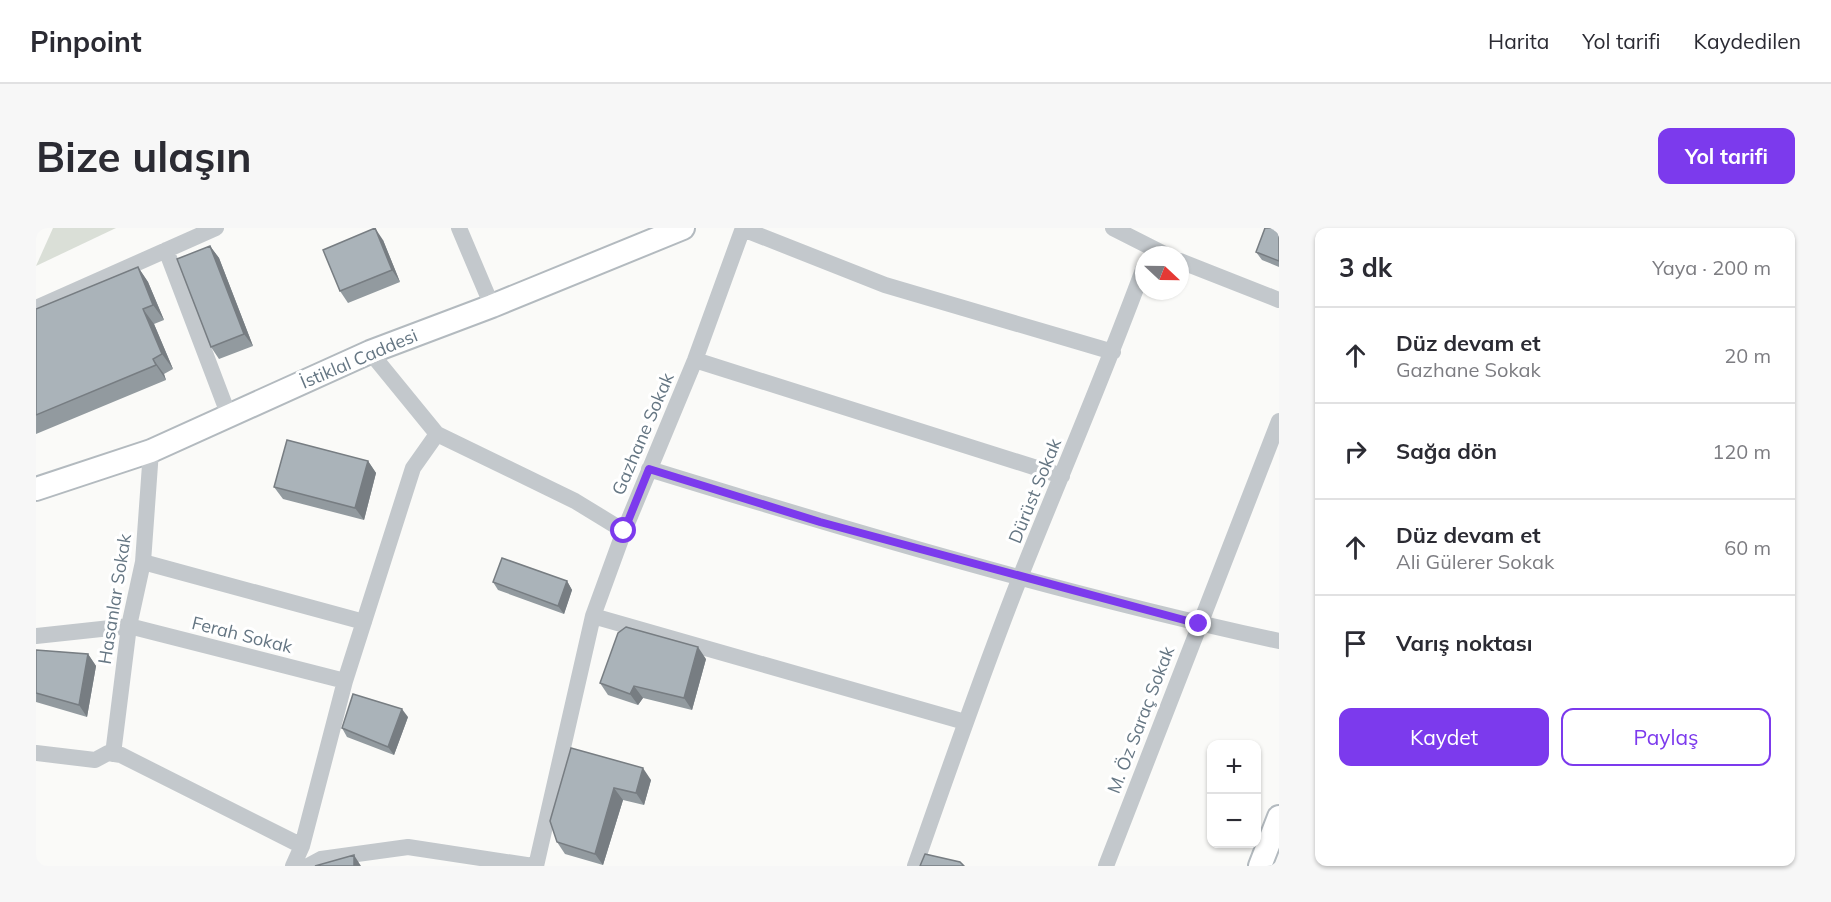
<!DOCTYPE html>
<html lang="tr">
<head>
<meta charset="utf-8">
<style>
  body { margin:0; font-family:Mulish,sans-serif; background:#f7f7f7; color:#2b2b33 }
  .controls { position:absolute; right:18px; bottom:18px; display:grid; overflow:hidden; border-radius:12px; box-shadow:0 2px 4px #0004 }
  .controls button { width:54px; height:54px; display:grid; place-items:center; padding:0; border:0; border-bottom:2px solid #e1e1e2; background:#fff; color:#2b2b33; font:30px sans-serif }
  .compass { position:absolute; left:1099px; top:18px; width:54px; height:54px; border-radius:50%; background:#fff; box-shadow:0 2px 4px #0004; rotate:112deg }
  .stop { position:absolute; width:18px; height:18px; margin:-14px; border:4px solid #7c3aed; border-radius:50%; background:#fff }
  .stop.end { background:#7c3aed; border-color:#fff; box-shadow:0 2px 6px #0008 }
  .list { margin:0; padding:0; list-style:none }
  h2 { display:flex; justify-content:space-between; align-items:center; height:78px; margin:0; padding:0 24px; font-size:26px }
  h2 small { font-size:20px; font-weight:400; color:#7c7c81 }
  .list li { display:grid; grid-template-columns:39px 1fr auto; gap:18px; align-items:center; box-sizing:border-box; height:96px; padding:0 24px; border-top:2px solid #e1e1e2 }
  .list b { display:block; font-size:22px; white-space:nowrap }
  .list p { margin:0; font-size:20px; white-space:nowrap; color:#7c7c81 }
  .list em { font-size:20px; font-style:normal; color:#7c7c81 }
  .actions { display:flex; gap:12px; padding:18px 24px }
  .actions a { flex:1; padding:14px 0; border:2px solid #7c3aed; border-radius:12px; text-align:center; font-size:21px; color:#7c3aed }
  .actions .main { background:#7c3aed; color:#fff }
  .icon { flex:none; width:33px; height:33px; fill:none; stroke:currentColor; stroke-width:2; stroke-linecap:round; stroke-linejoin:round }
  .map { position:relative; flex:none; width:1243px; height:638px; overflow:hidden; border-radius:12px }
  header { display:flex; align-items:center; gap:36px; box-sizing:border-box; height:84px; padding:0 30px; background:#fff; border-bottom:2px solid #e1e1e2 }
  header strong { font-size:28px }
  nav { display:flex; gap:33px; margin-inline-start:auto; font-size:21px }
  .intro { display:flex; align-items:center; justify-content:space-between; box-sizing:border-box; height:144px; padding:0 36px }
  h1 { margin:0; font-size:42px }
  .button { padding:15px 27px; border-radius:12px; background:#7c3aed; color:#fff; font-size:21px; font-weight:700 }
  main { display:flex; gap:36px; padding:0 36px }
  aside { flex:1; background:#fff; border-radius:12px; box-shadow:0 2px 4px #0004 }
  .map>svg:first-child { display:block }
  .green { fill:#dadfd7 }
  .lines { fill:none; stroke-linecap:round; stroke-linejoin:round }
  .secondary-casing { stroke:#b3babf; stroke-width:26 }
  .street { stroke:#c3c8cc; stroke-width:16 }
  .secondary { stroke:#fff; stroke-width:22 }
  .wall { fill:#929a9f }
  .shaded-wall { fill:#777d82 }
  .building { fill:#aab3b9; stroke:#777d82; stroke-width:1.5 }
  .route { stroke:#7c3aed; stroke-width:8 }
  .labels { text-anchor:middle; stroke-width:6; stroke-linejoin:round; paint-order:stroke }
  .street-label { font-size:18px; fill:#657683; stroke:#fff }
</style>
</head>
<body>
<header>
<strong>Pinpoint</strong>
<nav><a>Harita</a><a>Yol tarifi</a><a>Kaydedilen</a></nav>
</header>
<div class="intro"><h1>Bize ulaşın</h1><a class="button">Yol tarifi</a></div>
<main>
<div class="map">
<svg width="1243" height="638" viewBox="0 0 1243 638">
  <rect width="100%" height="100%" fill="#fafaf8"/>
  <path class="green" d="M 17,0 L 80,0 L 0,38 Z"/>
  <g class="lines">
    <defs>
      <path id="secondary" d="M 0,261 L 115,223 L 334,124 L 456,78 L 647,0
        M 1224,638 L 1243,589"/>
    </defs>
    <use href="#secondary" class="secondary-casing"/>
    <path class="street" d="M 423,0 L 456,78
      M 1077,0 L 1130,27
      M 707,1 L 849,57 L 1077,124
      M 130,22 L 193,188
      M 1144,33 L 1243,72
      M 0,80 L 180,0
      M 334,124 L 401,206 L 539,273 L 588,303
      M 659,132 L 1026,248
      M 613,241 C 821,305 1031,367 1243,413
      M 107,334 L 328,394
      M 557,388 L 929,494
      M 0,408 L 93,398 L 309,453
      M 0,525 L 59,532 L 72,525 L 85,527 L 266,618
      M 77,526 L 93,398 L 107,334 L 115,223
      M 257,638 L 266,618 L 309,453 L 377,240 L 401,206
      M 272,638 L 285,631 L 372,619 L 497,638
      M 500,638 L 557,388 L 588,303 L 659,132 L 707,0
      M 879,638 C 913,541 947,443 985,347 C 1026,244 1070,143 1108,39
      M 1070,638 L 1243,193"/>
    <use href="#secondary" class="secondary"/>
  </g>
  <path class="wall" d="M 1243,0 L 1243,39 L 1226,32 L 1220,24 Z
    M 347,12 L 364,54 L 312,75 L 304,63 Z
    M 174,18 L 183,30 L 217,118 L 183,131 L 175,119 Z
    M 102,39 L 112,54 L 128,92 L 118,96 L 137,141 L 128,146 L 130,152 L 0,206 L 0,81 Z
    M 332,233 L 340,245 L 328,292 L 247,271 L 238,259 Z
    M 531,353 L 536,362 L 528,386 L 462,362 L 457,354 Z
    M 0,422 L 52,426 L 60,438 L 51,489 L 0,474 Z
    M 670,431 L 656,482 L 607,470 L 602,477 L 572,467 L 564,455 Z
    M 372,489 L 358,527 L 311,509 L 306,500 Z
    M 535,520 L 615,552 L 608,577 L 587,572 L 567,637 L 529,626 L 521,614 Z"/>
  <path class="shaded-wall" d="M 339,0 L 347,12 L 364,54 L 356,42 Z
    M 174,18 L 183,30 L 217,118 L 208,106 Z
    M 102,39 L 112,54 L 128,92 L 117,77 Z
    M 107,81 L 118,96 L 137,141 L 126,126 Z
    M 117,131 L 128,146 L 130,152 L 120,137 Z
    M 332,233 L 340,245 L 328,292 L 319,280 Z
    M 531,353 L 536,362 L 528,386 L 522,378 Z
    M 662,419 L 670,431 L 656,482 L 648,470 Z
    M 52,426 L 60,438 L 51,489 L 43,477 Z
    M 598,458 L 607,470 L 602,477 L 594,466 Z
    M 366,481 L 372,489 L 358,527 L 352,519 Z
    M 607,540 L 615,552 L 608,577 L 600,565 Z
    M 578,560 L 587,572 L 567,637 L 559,626 Z
    M 318,627 L 325,638 L 318,638 Z"/>
  <path class="building" d="M 339,0 L 356,42 L 304,63 L 287,22 Z
    M 1229,0 L 1243,0 L 1243,33 L 1220,24 Z
    M 174,18 L 208,106 L 175,119 L 141,31 Z
    M 102,39 L 117,77 L 107,81 L 126,126 L 117,131 L 120,137 L 0,187 L 0,81 Z
    M 251,212 L 332,233 L 319,280 L 238,259 Z
    M 466,330 L 531,353 L 522,378 L 457,354 Z
    M 590,399 L 662,419 L 648,470 L 598,458 L 594,466 L 564,455 L 582,405 Z
    M 0,422 L 52,426 L 43,477 L 0,465 Z
    M 317,466 L 366,481 L 352,519 L 306,500 Z
    M 535,520 L 607,540 L 600,565 L 578,560 L 559,626 L 521,614 L 514,593 Z
    M 889,626 L 924,634 L 928,638 L 884,638 Z
    M 318,627 L 318,638 L 279,638 Z"/>
  <g class="lines">
    <path class="route" d="M 588,303 L 613,241 L 784,294 L 1163,396"/>
  </g>
  <g class="labels">
    <g class="street-label">
      <text transform="translate(323 131) rotate(-23)" y="6">İstiklal Caddesi</text>
      <text transform="translate(607 206) rotate(-67)" y="6">Gazhane Sokak</text>
      <text transform="translate(999 263) rotate(-68)" y="6">Dürüst Sokak</text>
      <text transform="translate(79 371) rotate(-81)" y="6">Hasanlar Sokak</text>
      <text transform="translate(206 407) rotate(14)" y="6">Ferah Sokak</text>
      <text transform="translate(1105 492) rotate(-69)" y="6">M. Öz Saraç Sokak</text>
    </g>
  </g>
</svg>
<div class="controls">
<button>+</button>
<button>−</button>
</div>
<svg class="compass" viewBox="-18 -18 36 36"><path d="M0-13l5 13h-10z" fill="#e53935"/><path d="M0 13l5-13h-10z" fill="#7c7c81"/></svg>
<div class="stop" style="left:588px;top:303px"></div>
<div class="stop end" style="left:1163px;top:396px"></div>
</div>
<aside>
<h2>3 dk<small>Yaya · 200 m</small></h2>
<ul class="list">
<li><svg class="icon" aria-label="ahead" viewBox="0 0 24 24"><path d="M12 20V5M6 11l6-6 6 6"/></svg><div><b>Düz devam et</b><p>Gazhane Sokak</p></div><em>20 m</em></li>
<li><svg class="icon" aria-label="right" viewBox="0 0 24 24"><path d="M7 20v-9h11M14 6l5 5-5 5"/></svg><div><b>Sağa dön</b></div><em>120 m</em></li>
<li><svg class="icon" aria-label="ahead" viewBox="0 0 24 24"><path d="M12 20V5M6 11l6-6 6 6"/></svg><div><b>Düz devam et</b><p>Ali Gülerer Sokak</p></div><em>60 m</em></li>
<li><svg class="icon" aria-label="arrive" viewBox="0 0 24 24"><path d="M6 21V4h12l-3 4 3 4H6"/></svg><div><b>Varış noktası</b></div></li>
</ul>
<div class="actions"><a class="main">Kaydet</a><a>Paylaş</a></div>
</aside>
</main>
</body>
</html>
